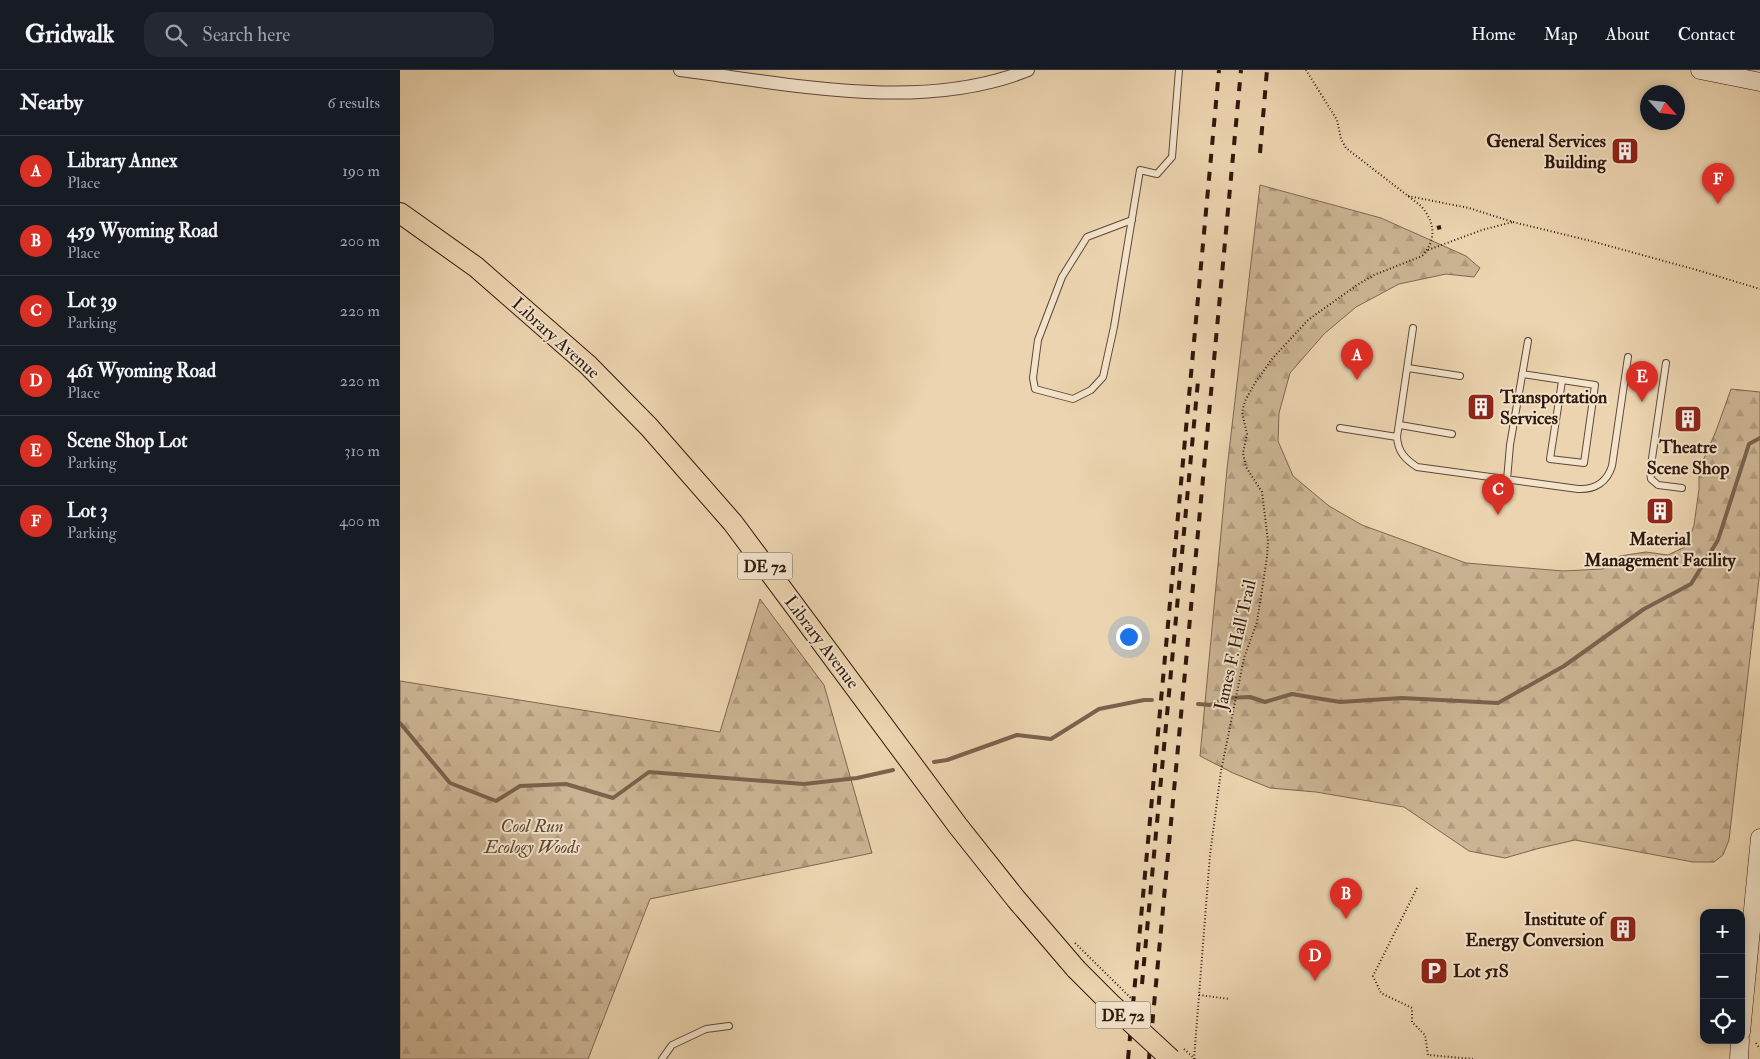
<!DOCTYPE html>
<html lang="en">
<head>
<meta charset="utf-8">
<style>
  body { margin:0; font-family:"IM FELL Double Pica",serif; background:#242831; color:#f1f3f6 }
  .controls { position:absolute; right:15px; bottom:15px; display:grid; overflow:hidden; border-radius:10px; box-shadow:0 2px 8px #0003 }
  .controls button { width:45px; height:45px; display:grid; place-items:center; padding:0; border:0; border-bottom:1px solid #363941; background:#171b24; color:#f1f3f6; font:25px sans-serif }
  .compass { position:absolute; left:1240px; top:15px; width:45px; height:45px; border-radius:50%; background:#171b24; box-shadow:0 2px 8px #0003; rotate:117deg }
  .you { position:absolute; left:728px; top:566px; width:18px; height:18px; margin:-12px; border:4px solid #fff; border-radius:50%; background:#1a73e8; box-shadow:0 0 0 8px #1a73e833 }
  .badge { display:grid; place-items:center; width:32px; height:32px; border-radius:50%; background:#d93025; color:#fff; font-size:16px; font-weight:700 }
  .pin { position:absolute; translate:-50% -41px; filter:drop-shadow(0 1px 2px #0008) }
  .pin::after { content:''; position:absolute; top:26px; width:18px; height:15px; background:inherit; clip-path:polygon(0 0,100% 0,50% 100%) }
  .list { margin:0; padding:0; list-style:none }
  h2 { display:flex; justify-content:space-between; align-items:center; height:65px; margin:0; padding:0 20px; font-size:21px }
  h2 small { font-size:16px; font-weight:400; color:#9ea1a6 }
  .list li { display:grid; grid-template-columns:32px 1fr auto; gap:15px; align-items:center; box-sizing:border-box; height:70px; padding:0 20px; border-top:1px solid #363941 }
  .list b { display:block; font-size:19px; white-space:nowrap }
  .list p { margin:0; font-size:16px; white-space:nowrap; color:#9ea1a6 }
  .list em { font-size:16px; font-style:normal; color:#9ea1a6 }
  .icon { flex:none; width:28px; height:28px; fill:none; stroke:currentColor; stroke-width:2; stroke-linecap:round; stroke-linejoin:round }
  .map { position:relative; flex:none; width:1360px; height:989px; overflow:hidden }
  header { display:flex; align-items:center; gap:30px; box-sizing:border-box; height:70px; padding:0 25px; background:#171b24; border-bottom:1px solid #363941 }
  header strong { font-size:24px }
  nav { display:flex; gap:28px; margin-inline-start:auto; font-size:18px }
  .search { width:350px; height:45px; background:#242831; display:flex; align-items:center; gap:12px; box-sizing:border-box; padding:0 18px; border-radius:15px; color:#9ea1a6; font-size:19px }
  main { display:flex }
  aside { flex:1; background:#171b24 }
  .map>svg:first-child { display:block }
  .forest { fill:url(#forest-firs); stroke:#7e6650 }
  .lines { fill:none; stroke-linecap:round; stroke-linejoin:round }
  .stream { stroke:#7a624d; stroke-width:4 }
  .lane-casing { stroke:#5f4736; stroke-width:8 }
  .street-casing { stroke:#5f4736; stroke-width:14 }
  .secondary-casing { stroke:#30180d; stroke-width:19 }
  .primary-casing { stroke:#30180d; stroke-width:22 }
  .path { stroke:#30180d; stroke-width:2; stroke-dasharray:1 2.5; stroke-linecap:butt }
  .lane { stroke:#f2e3cb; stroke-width:6 }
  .street { stroke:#f2e3cb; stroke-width:12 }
  .secondary { stroke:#f2e3cb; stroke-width:18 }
  .primary { stroke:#ebd4af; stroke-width:20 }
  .rail { stroke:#30180d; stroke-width:4; stroke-dasharray:9 9; stroke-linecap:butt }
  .primary-bridge-casing { stroke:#30180d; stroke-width:22; stroke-linecap:butt }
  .path-bridge { stroke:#30180d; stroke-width:2; stroke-dasharray:1 2.5; stroke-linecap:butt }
  .primary-bridge { stroke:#ebd4af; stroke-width:20 }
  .labels { text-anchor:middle; stroke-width:4; stroke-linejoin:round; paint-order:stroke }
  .shield { fill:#f2e3cb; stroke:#6a5546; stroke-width:1 }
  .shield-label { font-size:16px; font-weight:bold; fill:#30180d }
  .poi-label { font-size:18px; font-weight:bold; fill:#30180d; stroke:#f2e3cb; text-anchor:end }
  .street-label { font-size:18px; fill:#30180d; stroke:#f2e3cb }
  .park-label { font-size:18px; font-style:italic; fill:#5e4735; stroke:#f2e3cb }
</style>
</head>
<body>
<header>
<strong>Gridwalk</strong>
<div class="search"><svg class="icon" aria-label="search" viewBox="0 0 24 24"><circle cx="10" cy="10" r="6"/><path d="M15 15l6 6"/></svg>Search here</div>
<nav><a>Home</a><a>Map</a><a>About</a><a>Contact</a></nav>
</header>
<main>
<aside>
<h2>Nearby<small>6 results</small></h2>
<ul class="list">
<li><span class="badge">A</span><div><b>Library Annex</b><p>Place</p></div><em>190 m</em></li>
<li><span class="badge">B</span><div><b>459 Wyoming Road</b><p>Place</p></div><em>200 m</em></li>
<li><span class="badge">C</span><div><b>Lot 39</b><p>Parking</p></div><em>220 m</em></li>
<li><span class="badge">D</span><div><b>461 Wyoming Road</b><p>Place</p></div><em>220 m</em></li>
<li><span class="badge">E</span><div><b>Scene Shop Lot</b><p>Parking</p></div><em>310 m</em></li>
<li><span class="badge">F</span><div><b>Lot 3</b><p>Parking</p></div><em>400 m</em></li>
</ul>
</aside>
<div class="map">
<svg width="1360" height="989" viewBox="0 0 1360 989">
  <defs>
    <pattern id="forest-firs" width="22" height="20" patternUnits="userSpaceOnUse" patternTransform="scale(1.25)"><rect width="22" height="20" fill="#cbb493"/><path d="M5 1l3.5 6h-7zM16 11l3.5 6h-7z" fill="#af9a7e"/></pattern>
  </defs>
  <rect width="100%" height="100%" fill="#ebd4af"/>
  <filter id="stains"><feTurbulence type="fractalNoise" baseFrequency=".004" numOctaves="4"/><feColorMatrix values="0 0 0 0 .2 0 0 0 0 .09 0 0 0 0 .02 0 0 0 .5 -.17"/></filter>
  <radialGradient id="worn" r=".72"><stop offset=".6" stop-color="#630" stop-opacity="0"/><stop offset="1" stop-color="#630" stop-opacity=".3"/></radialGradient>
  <path class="forest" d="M 860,115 L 981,148 L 1066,186 L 1080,198 L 1074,207 L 1046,204 L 999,214 L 956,237 L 924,264 L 890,303 L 879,343 L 878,371 L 893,406 L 929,436 L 962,455 L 1066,493 L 1163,501 L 1203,499 L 1220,486 L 1246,482 L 1268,485 L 1287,476 L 1294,455 L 1299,419 L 1299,400 L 1316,361 L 1331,319 L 1360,322 L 1360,500 L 1329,770 L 1323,785 L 1314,792 L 1293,792 L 1175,770 L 1140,778 L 1105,788 L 1069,781 L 1004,737 L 916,722 L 870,718 L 833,703 L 800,686 L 827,399 Z
    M 360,529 L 424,615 L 472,783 L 250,829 L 188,989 L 0,989 L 0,611 L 320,662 Z"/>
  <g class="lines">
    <path class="stream" d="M 798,634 L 810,635 L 827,628 L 850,627 L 865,632 L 892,624 L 940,632 L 1002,628 L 1098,633 L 1164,596 L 1244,539 L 1291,514 L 1318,470 L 1349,374 L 1360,368
      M 0,653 L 50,713 L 96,731 L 120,716 L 166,714 L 213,728 L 249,702 L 404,714 L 457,708 L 493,700
      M 534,692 L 547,690 L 617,665 L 651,669 L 699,639 L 744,630 L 752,630"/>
    <defs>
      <path id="lane" d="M 732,150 L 687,167 L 662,207 L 638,270 L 633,308 L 635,319 L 673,329 L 691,320 L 703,307 L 714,257 L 740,100 L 757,104 L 772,87 L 779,0
        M 1013,258 L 997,367 C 998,382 1005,389 1017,397 L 1178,419 C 1195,420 1207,412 1212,396 L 1228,287
        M 1266,293 L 1250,402 L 1251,409 L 1258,415 L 1282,418
        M 1008,298 L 1060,306
        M 1122,304 L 1195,315 L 1184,393 L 1150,389 L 1162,311
        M 1000,355 L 1052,364
        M 940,358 L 997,367
        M 1107,410 L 1110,375 L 1128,271
        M 262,989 L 272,975 L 306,959 L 329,956"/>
      <path id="street" d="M 280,0 C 391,14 521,43 628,0"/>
      <path id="secondary" d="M 1300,0 L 1360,12
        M 1341,962 L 1360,768
        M 1339,989 L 1340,970"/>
      <path id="primary" d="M 0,143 L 76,197 L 188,295 L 249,357 L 333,453 L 558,756 L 616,829 L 676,899"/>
    </defs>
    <use href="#lane" class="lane-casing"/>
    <use href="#street" class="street-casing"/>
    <use href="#secondary" class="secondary-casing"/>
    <use href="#primary" class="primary-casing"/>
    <path class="path" d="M 1008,126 L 1069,138 L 1113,152 L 1191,171 L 1297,200 L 1360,219
      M 1028,180 L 1082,160 L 1113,152
      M 1017,818 L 973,906 L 981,923 L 1012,938 L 1012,952 L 1025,965 L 1028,985 L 1074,989
      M 799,925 L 830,929
      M 1356,973 L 1360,979
      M 794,989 L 810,785 L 821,701 L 844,588 L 857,552 L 867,487 L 868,471 L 862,422 L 846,397 L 843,383 L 847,364 L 842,342 L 845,331 L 855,313 L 872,289 L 908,250 L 957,215 L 974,205 L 1022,186 C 1037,170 1035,152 1021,136 L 946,78 L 941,69 L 937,50 L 906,0"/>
    <use href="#lane" class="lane"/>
    <use href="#street" class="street"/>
    <use href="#secondary" class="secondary"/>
    <use href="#primary" class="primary"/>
    <path class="rail" d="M 860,83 L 867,0
      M 1037,158 L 1041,157
      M 742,914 L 798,311
      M 728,989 L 819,0
      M 749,989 L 841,0"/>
    <defs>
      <path id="primary-bridge" d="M 676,899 L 710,933 L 771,989"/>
    </defs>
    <use href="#primary-bridge" class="primary-bridge-casing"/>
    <path class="path-bridge" d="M 675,873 L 739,936
      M 784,979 L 795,989"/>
    <use href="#primary-bridge" class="primary-bridge"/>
  </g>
  <defs>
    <symbol id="building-square" viewBox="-11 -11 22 22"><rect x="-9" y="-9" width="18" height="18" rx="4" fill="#8f2418" stroke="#f2e3cb"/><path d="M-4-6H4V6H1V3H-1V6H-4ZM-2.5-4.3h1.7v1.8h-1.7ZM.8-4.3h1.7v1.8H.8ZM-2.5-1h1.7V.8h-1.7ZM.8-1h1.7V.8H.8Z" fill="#fff"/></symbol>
    <symbol id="parking-square" viewBox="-11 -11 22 22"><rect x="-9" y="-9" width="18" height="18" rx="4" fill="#8f2418" stroke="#f2e3cb"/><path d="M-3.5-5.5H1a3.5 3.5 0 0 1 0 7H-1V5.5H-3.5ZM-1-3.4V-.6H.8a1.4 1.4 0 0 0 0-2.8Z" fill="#fff"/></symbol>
  </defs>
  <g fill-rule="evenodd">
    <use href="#building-square" x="1209" y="65" width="32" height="32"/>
    <use href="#building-square" x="1065" y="321" width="32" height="32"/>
    <use href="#building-square" x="1272" y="333" width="32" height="32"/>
    <use href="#building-square" x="1244" y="425" width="32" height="32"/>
    <use href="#building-square" x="1207" y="843" width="32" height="32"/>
    <use href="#parking-square" x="1018" y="885" width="32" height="32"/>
  </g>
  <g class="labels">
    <g class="shield">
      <rect x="337.5" y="482.5" width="55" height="27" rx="4"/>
      <rect x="695.5" y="931.5" width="55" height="27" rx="4"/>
    </g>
    <g class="shield-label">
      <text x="365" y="502">DE 72</text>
      <text x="723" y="951">DE 72</text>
    </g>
    <g class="poi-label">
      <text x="1206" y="77">General Services<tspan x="1206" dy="21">Building</tspan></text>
      <text x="1100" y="333" text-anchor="start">Transportation<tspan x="1100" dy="21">Services</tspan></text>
      <text x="1288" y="383" text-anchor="middle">Theatre<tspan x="1288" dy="21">Scene Shop</tspan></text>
      <text x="1260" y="475" text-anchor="middle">Material<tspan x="1260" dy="21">Management Facility</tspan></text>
      <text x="1204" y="855">Institute of<tspan x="1204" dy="21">Energy Conversion</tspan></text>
      <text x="1053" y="907" text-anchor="start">Lot 51S</text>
    </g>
    <g class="street-label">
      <text transform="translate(156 268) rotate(42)" y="6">Library Avenue</text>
      <text transform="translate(422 572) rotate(53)" y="6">Library Avenue</text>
      <text transform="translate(835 575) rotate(-77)" y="6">James F. Hall Trail</text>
    </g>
    <g class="park-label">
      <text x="132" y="762">Cool Run<tspan x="132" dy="21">Ecology Woods</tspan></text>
    </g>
  </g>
  <rect width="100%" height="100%" filter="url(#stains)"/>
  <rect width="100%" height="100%" fill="url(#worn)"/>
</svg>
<div class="controls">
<button>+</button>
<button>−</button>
<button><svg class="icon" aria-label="locate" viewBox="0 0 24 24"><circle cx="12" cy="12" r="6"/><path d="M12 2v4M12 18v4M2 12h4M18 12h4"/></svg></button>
</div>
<svg class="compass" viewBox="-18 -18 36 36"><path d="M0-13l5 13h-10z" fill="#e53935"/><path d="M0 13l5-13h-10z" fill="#9ea1a6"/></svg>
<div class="you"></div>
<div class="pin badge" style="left:957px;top:310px">A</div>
<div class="pin badge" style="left:946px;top:849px">B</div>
<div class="pin badge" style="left:1098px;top:445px">C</div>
<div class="pin badge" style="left:915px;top:911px">D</div>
<div class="pin badge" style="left:1242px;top:332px">E</div>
<div class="pin badge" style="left:1318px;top:134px">F</div>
</div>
</main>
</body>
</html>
